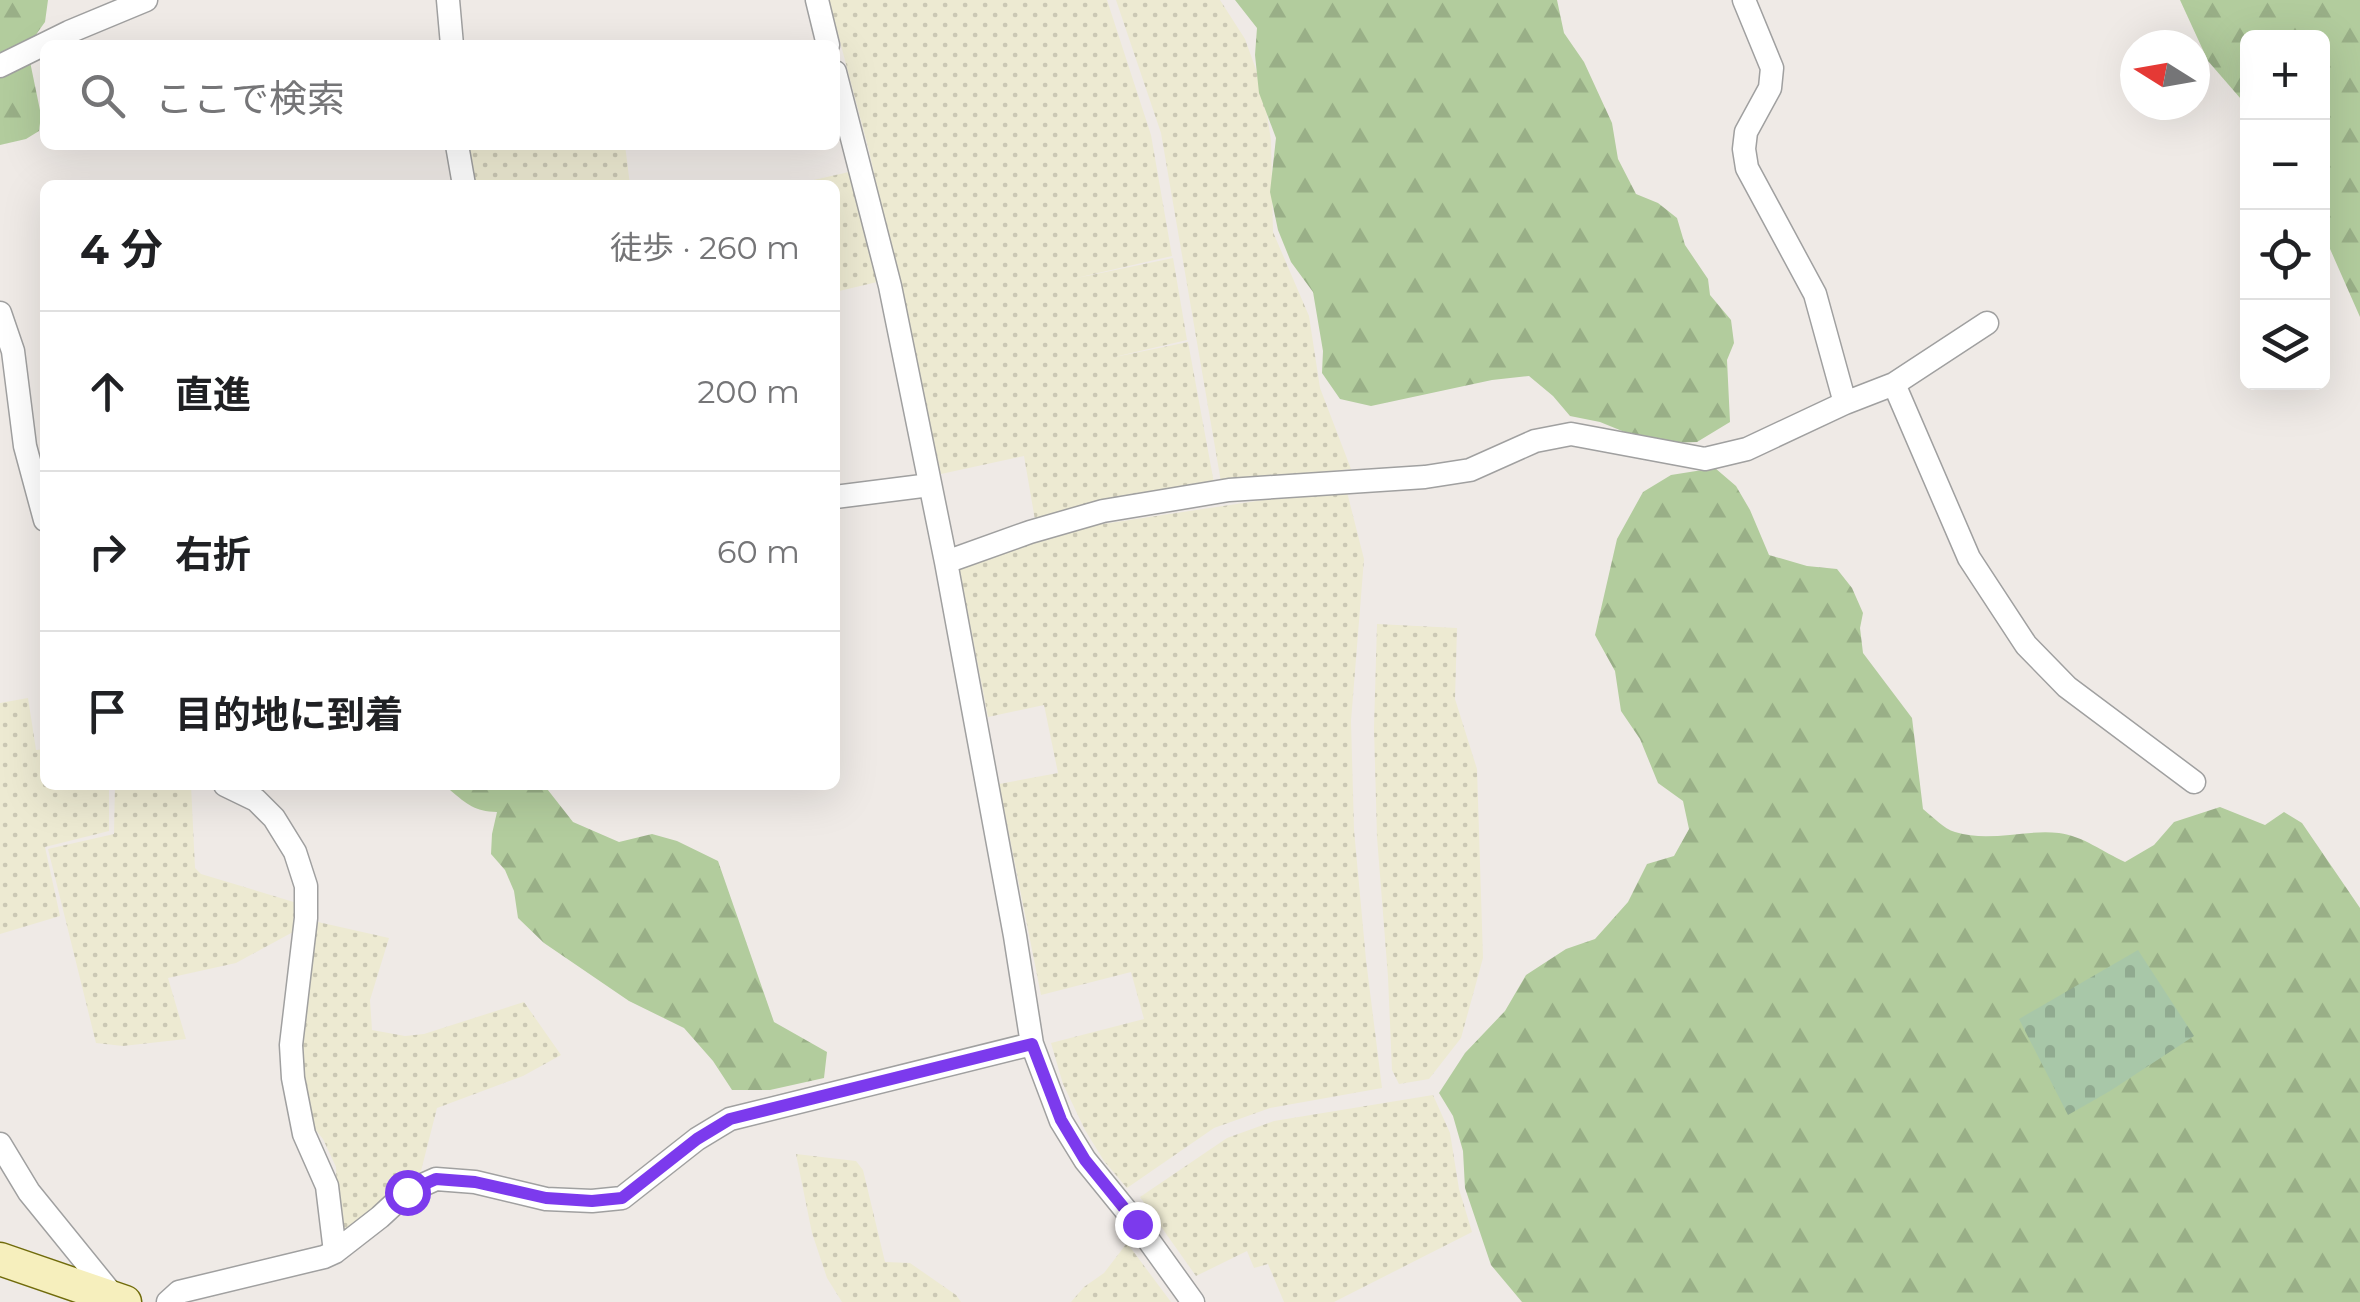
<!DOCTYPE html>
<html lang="ja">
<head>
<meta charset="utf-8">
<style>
  body { margin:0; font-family:Montserrat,"Noto Sans JP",sans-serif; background:#f2f2f2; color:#202124 }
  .controls { position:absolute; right:30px; top:30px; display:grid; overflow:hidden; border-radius:15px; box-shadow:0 10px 40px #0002 }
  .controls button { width:90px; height:90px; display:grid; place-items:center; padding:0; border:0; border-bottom:2px solid #e0e0e0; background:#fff; color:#202124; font:50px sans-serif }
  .compass { position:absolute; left:2120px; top:30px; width:90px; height:90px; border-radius:50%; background:#fff; box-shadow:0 10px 40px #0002; rotate:281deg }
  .stop { position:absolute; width:30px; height:30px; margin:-22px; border:8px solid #7c3aed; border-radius:50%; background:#fff }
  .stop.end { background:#7c3aed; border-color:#fff; box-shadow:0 2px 10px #0008 }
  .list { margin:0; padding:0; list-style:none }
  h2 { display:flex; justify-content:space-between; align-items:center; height:130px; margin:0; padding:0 40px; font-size:42px }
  h2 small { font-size:32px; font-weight:400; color:#757577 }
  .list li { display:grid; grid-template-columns:65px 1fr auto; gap:30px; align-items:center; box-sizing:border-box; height:160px; padding:0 40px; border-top:2px solid #e0e0e0 }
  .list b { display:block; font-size:38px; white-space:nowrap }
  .list em { font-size:32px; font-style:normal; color:#757577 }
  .icon { flex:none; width:55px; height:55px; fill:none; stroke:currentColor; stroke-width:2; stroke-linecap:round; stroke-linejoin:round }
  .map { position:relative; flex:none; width:2360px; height:1302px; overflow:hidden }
  .search { position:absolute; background:#fff; box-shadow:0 10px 40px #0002; left:40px; top:40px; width:800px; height:110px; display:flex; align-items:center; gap:25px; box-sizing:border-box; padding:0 35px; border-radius:15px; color:#757577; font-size:38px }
  .panel { position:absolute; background:#fff; box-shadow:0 10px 40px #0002; left:40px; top:180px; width:800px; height:610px; border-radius:15px }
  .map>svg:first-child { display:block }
  .farmland { fill:url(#farmland-dots) }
  .forest { fill:url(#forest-firs) }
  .cemetery { fill:url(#cemetery-stones) }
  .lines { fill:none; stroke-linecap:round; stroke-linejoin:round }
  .street-casing { stroke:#a0a0a0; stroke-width:25 }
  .secondary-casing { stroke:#706b0b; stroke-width:35 }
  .street { stroke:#fff; stroke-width:22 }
  .secondary { stroke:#f6efbd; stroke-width:32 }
  .route { stroke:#7c3aed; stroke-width:12 }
</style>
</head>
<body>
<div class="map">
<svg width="2360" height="1302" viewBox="0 0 2360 1302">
  <defs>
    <pattern id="farmland-dots" width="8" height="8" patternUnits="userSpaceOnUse" patternTransform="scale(2.5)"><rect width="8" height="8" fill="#edead2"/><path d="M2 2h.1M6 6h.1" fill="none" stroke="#cbc8b4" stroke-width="1.8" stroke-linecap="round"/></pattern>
    <pattern id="forest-firs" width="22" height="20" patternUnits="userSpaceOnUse" patternTransform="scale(2.5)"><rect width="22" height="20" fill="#b2cc9d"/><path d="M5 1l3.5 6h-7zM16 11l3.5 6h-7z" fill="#99af87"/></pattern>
    <pattern id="cemetery-stones" width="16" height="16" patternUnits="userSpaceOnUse" patternTransform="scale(2.5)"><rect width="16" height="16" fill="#a8c7a8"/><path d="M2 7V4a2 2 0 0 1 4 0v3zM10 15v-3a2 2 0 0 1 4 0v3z" fill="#90aa90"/></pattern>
  </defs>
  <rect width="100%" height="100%" fill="#efeae6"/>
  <path class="farmland" d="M 829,0 L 1107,0 L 1151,135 L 1172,256 L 1072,279 L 1173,258 L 1187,340 L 1110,358 L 1188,342 L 1214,483 L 1035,520 L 1024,456 L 941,474 L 869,151 Z
    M 1116,0 L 1220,0 L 1245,39 L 1263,89 L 1271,140 L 1273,232 L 1309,316 L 1320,388 L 1351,469 L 1221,482 L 1161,133 Z
    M 467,145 L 625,145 L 630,185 L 473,185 Z
    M 849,172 L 877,282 L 835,292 L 835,185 L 791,185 Z
    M 1347,492 L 1364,559 L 1351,721 L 1354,830 L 1366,960 L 1382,1088 L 1270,1108 L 1214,1128 L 1127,1188 L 1104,1161 L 1085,1130 L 1063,1084 L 1051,1043 L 1144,1019 L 1131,972 L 1041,995 L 999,784 L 1058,773 L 1044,705 L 988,717 L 959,568 L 1014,549 L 1096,525 L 1303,494 Z
    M 1377,624 L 1457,628 L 1455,699 L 1477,769 L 1483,958 L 1461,1038 L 1429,1079 L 1399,1084 L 1392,1070 L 1388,977 L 1377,837 L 1374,728 Z
    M 28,698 L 36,750 L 45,749 L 45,785 L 109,785 L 109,831 L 45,847 L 60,916 L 0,934 L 0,703 Z
    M 115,785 L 191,785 L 195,868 L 201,874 L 297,903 L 293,932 L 236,963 L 168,978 L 186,1039 L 123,1046 L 96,1043 L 48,849 L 114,834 Z
    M 318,922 L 389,938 L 370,1000 L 372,1030 L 405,1036 L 424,1034 L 524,1002 L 561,1055 L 523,1076 L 437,1108 L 421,1171 L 399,1184 L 356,1226 L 344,1230 L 338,1223 L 336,1167 L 323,1139 L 306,1118 L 300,1075 L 307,992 Z
    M 1433,1095 L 1450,1133 L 1459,1189 L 1472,1232 L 1334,1302 L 1284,1302 L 1268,1264 L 1254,1268 L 1247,1251 L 1196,1276 L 1140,1197 L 1227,1138 L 1274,1121 Z
    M 796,1154 L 856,1161 L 863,1170 L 885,1262 L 910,1263 L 956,1295 L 961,1302 L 842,1302 L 827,1278 L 812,1233 Z
    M 1127,1243 L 1171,1302 L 1071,1302 L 1084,1287 L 1104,1273 Z"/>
  <path class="forest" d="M 0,0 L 48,0 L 45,22 L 27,47 L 41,115 L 39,131 L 26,139 L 0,145 Z
    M 1235,0 L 1557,0 L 1564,33 L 1584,62 L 1612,123 L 1618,159 L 1636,194 L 1658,203 L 1677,218 L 1685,245 L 1708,279 L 1710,295 L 1731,320 L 1734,343 L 1727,360 L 1730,422 L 1697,442 L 1669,443 L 1637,437 L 1600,422 L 1570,416 L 1553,396 L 1529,376 L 1492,380 L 1371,406 L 1340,399 L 1322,373 L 1323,351 L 1313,292 L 1291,262 L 1278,230 L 1270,192 L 1276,138 L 1259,93 L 1255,55 L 1257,28 Z
    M 2180,0 L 2360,0 L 2360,317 L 2323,233 L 2322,38 L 2248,38 L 2247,106 L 2208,61 Z
    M 1715,468 L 1736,486 L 1750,510 L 1769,555 L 1807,566 L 1837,569 L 1852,588 L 1863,613 L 1860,628 L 1863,653 L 1912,718 L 1923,809 C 1932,816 1944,829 1955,832 C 1990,843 2024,829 2059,833 C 2083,836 2103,852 2125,862 L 2154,845 L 2174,822 L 2220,807 L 2265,825 L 2284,812 L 2302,823 L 2360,908 L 2360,1302 L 1522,1302 L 1491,1265 L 1465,1188 L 1463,1151 L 1453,1116 L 1439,1093 L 1465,1053 L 1505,1011 L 1526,975 L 1566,949 L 1595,939 L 1628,902 L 1647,864 L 1674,856 L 1689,829 L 1683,801 L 1658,783 L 1640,739 L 1621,711 L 1615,671 L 1595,635 L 1617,539 L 1643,492 L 1671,475 Z
    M 450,785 L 544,785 L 573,822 L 619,842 L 652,834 L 677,841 L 718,861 L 774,1022 L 827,1052 L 824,1078 L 770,1090 L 732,1090 L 713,1061 L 684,1028 L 629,1001 L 544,943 L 518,918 L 514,891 L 505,870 L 491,854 L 492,834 L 497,812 C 474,811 468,805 450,790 Z"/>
  <path class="cemetery" d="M 2138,950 L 2194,1036 L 2110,1091 L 2068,1115 L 2019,1019 Z"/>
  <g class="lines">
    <defs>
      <path id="street" d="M 448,0 L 452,45
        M 817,0 L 828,45
        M 1744,0 L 1772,68 L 1770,88 L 1746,132 L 1744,149 L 1747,168 L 1815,294 L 1845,403
        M 0,66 L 69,32 L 146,0
        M 835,72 L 890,286 L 946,562 L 1015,936 L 1032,1044 L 1061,1121 L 1085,1160 L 1137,1224 L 1193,1302
        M 457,145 L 464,185
        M 0,313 L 13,351 L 25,446 L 45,520
        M 1894,384 L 1969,558 L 2026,645 L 2067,687 L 2194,782
        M 835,497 L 930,485
        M 946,562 L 1030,532 L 1103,511 L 1229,490 L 1425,477 L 1470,470 L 1535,441 L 1571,434 L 1705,459 L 1747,449 L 1845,403 L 1894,384 L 1987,323
        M 225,785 L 256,800 L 274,818 L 295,852 L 306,886 L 306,918 L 291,1045 L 293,1078 L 304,1134 L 327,1186 L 335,1252
        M 0,1144 L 29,1192 L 115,1298
        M 168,1302 L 179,1292 L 324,1257 L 335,1252 L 380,1217 L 407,1192 L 436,1179 L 475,1182 L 546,1199 L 592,1201 L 622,1198 L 697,1139 L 730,1119 L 1032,1044"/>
      <path id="secondary" d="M 0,1259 L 125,1302"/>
    </defs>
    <use href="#street" class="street-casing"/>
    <use href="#secondary" class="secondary-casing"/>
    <use href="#street" class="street"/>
    <use href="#secondary" class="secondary"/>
  </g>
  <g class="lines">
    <path class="route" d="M 407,1192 L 436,1179 L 475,1182 L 546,1198 L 592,1201 L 622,1198 L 697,1139 L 730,1119 L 1032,1044 L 1061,1120 L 1085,1160 L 1137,1224"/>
  </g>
</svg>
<div class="controls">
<button>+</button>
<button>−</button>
<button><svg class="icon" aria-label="locate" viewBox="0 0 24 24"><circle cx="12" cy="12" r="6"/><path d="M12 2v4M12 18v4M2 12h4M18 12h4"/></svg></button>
<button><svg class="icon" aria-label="layers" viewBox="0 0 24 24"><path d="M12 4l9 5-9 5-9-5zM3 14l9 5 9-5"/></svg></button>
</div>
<svg class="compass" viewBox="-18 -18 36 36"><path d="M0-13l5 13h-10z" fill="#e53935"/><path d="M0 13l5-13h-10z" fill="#757577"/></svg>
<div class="stop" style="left:407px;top:1192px"></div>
<div class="stop end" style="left:1137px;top:1224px"></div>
<div class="search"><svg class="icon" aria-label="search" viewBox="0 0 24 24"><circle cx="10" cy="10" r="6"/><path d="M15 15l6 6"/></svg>ここで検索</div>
<section class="panel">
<h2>4 分<small>徒歩 · 260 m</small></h2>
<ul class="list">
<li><svg class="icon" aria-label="ahead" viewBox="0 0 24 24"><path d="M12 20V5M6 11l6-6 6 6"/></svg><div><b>直進</b></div><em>200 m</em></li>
<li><svg class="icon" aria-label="right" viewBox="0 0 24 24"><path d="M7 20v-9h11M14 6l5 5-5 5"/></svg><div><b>右折</b></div><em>60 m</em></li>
<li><svg class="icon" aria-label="arrive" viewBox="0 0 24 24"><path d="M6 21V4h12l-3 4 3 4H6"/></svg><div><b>目的地に到着</b></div></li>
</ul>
</section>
</div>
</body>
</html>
